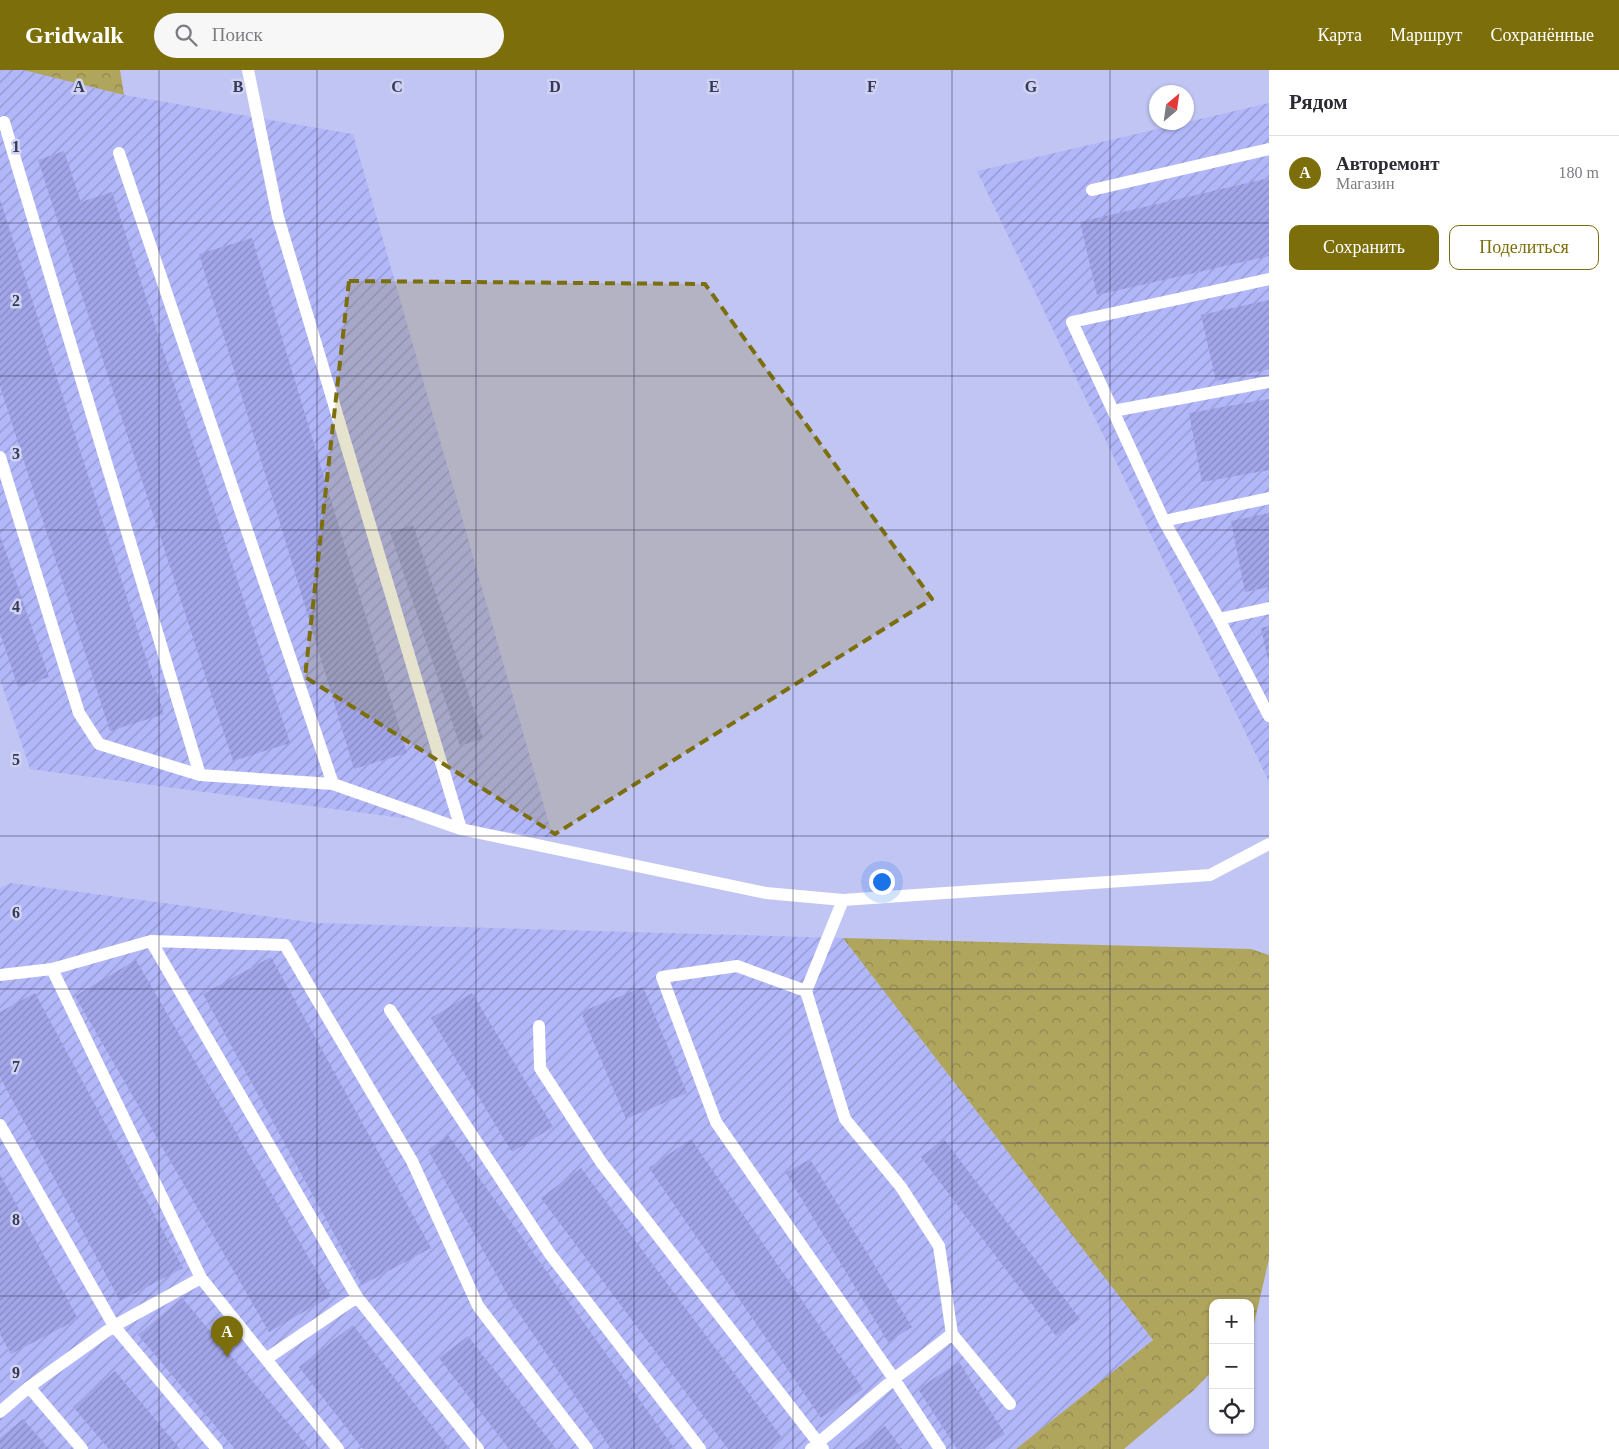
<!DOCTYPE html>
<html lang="ru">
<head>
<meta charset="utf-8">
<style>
  body { margin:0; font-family:Georgia,serif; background:#f7f7f7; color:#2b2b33 }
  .controls { position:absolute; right:15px; bottom:15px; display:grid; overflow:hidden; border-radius:10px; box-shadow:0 1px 4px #0004 }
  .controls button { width:45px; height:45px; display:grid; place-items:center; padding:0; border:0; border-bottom:1px solid #e1e1e2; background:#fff; color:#2b2b33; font:25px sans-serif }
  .compass { position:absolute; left:1149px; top:15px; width:45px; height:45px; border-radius:50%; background:#fff; box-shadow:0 1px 4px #0004; rotate:29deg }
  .you { position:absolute; left:881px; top:811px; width:18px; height:18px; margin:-12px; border:4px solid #fff; border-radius:50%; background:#1a73e8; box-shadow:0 0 0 8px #1a73e833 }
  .badge { display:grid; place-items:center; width:32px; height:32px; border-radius:50%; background:#7b6e0b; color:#fff; font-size:16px; font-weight:700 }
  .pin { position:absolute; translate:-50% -41px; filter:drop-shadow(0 1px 2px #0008) }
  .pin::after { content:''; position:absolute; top:26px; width:18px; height:15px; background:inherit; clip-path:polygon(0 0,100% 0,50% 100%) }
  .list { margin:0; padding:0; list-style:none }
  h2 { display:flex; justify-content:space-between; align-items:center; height:65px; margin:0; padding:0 20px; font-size:21px }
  h2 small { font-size:16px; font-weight:400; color:#7c7c81 }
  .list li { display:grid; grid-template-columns:32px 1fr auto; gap:15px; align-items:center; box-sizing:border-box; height:75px; padding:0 20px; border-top:1px solid #e1e1e2 }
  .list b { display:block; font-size:19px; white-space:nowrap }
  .list p { margin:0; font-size:16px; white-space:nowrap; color:#7c7c81 }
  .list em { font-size:16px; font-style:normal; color:#7c7c81 }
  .actions { display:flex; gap:10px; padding:15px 20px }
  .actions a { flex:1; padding:11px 0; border:1px solid #7b6e0b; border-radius:10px; text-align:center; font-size:18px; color:#7b6e0b }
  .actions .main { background:#7b6e0b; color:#fff }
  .icon { flex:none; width:28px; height:28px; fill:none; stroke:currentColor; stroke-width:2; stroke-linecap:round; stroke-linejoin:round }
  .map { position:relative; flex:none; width:1269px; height:1379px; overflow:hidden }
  header { display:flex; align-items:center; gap:30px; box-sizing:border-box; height:70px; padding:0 25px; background:#7b6e0b; color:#fff }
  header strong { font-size:24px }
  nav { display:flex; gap:28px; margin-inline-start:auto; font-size:18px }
  .search { width:350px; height:45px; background:#f7f7f7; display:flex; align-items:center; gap:12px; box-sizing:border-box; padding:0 18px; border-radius:28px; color:#7c7c81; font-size:19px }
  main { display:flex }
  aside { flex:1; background:#fff }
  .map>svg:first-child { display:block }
  .industrial { fill:url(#industrial-furrows) }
  .forest { fill:url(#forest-crowns) }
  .building { fill:url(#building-hatch) }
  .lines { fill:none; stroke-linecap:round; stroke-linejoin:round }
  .service { stroke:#fff; stroke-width:12 }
  .marked { fill:#7b6e0b; fill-opacity:0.2; stroke:#7b6e0b; stroke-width:4; stroke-dasharray:10 6; stroke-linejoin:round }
  .grid { fill:none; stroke:#363857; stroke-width:1; stroke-opacity:0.55 }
  .grid-label { font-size:16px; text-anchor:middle; font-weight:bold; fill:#363857; stroke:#d0d3f2; stroke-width:5; stroke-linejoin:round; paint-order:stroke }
</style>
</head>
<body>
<header>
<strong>Gridwalk</strong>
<div class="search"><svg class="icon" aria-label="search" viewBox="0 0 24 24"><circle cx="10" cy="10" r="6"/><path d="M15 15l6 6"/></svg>Поиск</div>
<nav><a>Карта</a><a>Маршрут</a><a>Сохранённые</a></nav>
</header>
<main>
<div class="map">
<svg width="1269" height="1379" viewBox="0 0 1269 1379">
  <defs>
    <pattern id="industrial-furrows" width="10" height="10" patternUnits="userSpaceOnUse" patternTransform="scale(1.25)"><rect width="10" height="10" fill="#b2b7f9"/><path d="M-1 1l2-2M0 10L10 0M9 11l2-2" fill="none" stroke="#9296cc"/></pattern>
    <pattern id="forest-crowns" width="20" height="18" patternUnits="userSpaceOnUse" patternTransform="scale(1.25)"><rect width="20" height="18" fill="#b0a55d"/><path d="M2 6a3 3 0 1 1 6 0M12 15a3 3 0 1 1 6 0" fill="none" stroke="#908750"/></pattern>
    <pattern id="building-hatch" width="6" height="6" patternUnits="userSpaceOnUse" patternTransform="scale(1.25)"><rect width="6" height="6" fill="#a2a6e9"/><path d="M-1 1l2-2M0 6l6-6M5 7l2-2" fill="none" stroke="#8588c0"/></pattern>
  </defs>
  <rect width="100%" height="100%" fill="#c1c5f3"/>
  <path class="industrial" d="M 0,0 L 23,0 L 124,25 L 353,64 L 553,768 L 30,699 L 0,609 Z
    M 1269,33 L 1269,712 L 977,101 Z
    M 10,813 L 317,853 L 843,868 L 1153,1270 L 1016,1379 L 0,1379 L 0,818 Z"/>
  <path class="forest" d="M 23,0 L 120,0 L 124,25 Z
    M 843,868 L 1251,879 L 1269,885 L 1269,1189 L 1253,1258 L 1250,1261 L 1250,1233 L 1213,1233 L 1213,1300 L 1194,1320 L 1124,1379 L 1016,1379 L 1153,1270 Z"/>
  <path class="building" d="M 64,81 L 81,132 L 112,122 L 290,673 L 233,691 L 38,90 Z
    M 1269,108 L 1269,186 L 1097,225 L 1080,152 Z
    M 0,129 L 164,644 L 110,661 L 0,316 Z
    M 252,168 L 407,683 L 354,699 L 199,184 Z
    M 1269,230 L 1269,299 L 1216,311 L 1201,245 Z
    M 1269,329 L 1269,400 L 1202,412 L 1189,343 Z
    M 1269,443 L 1269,517 L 1245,522 L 1231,451 Z
    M 413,455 L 483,668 L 460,676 L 390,462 Z
    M 0,465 L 49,607 L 18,617 L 0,563 Z
    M 1269,556 L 1269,589 L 1268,590 L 1261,558 Z
    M 271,887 L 431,1178 L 362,1215 L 203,924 Z
    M 136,890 L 331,1226 L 269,1262 L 75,926 Z
    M 643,917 L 687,1023 L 626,1049 L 581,942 Z
    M 35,923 L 183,1198 L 120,1231 L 0,1007 L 0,942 Z
    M 472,923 L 553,1057 L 512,1082 L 431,948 Z
    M 448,1065 L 675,1379 L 611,1379 L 512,1233 L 428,1080 Z
    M 691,1069 L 863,1319 L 821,1348 L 649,1098 Z
    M 944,1069 L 1080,1249 L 1056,1266 L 921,1087 Z
    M 810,1089 L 912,1257 L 888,1272 L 786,1103 Z
    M 581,1098 L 783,1369 L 769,1379 L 728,1379 L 541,1128 Z
    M 0,1104 L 78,1249 L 11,1284 L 0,1264 Z
    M 182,1228 L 310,1379 L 235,1379 L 138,1265 Z
    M 353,1255 L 450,1379 L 363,1379 L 299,1297 Z
    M 468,1266 L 556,1379 L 509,1379 L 439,1288 Z
    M 959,1292 L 1005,1364 L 982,1379 L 957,1379 L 918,1319 Z
    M 115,1301 L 180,1379 L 109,1379 L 73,1337 Z
    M 23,1349 L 49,1379 L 0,1379 L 0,1368 Z
    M 885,1356 L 902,1379 L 854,1379 Z"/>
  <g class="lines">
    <path class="service" d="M 248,0 L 278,147 L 461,759
      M 4,52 L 200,705
      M 119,83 L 333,714
      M 1092,120 L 1269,79
      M 1269,209 L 1072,252 L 1164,451 L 1219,549 L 1269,646
      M 1113,341 L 1269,312
      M 0,387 L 79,643 L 99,674 L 200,705 L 333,714 L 461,759 L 766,823 L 843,830 L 1210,805 L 1269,774
      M 1164,451 L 1269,428
      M 1219,549 L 1269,538
      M 151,871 L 285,875 L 412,1091 L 478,1236 L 587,1379
      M 52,899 L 151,871 L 357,1227 L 478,1379
      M 0,905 L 52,899 L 201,1208 L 338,1379
      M 806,921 L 737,896 L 662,907 L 716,1052 L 894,1309 L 940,1379
      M 390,940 L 550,1184 L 700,1379
      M 539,956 L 540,998 L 601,1092 L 823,1379
      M 0,1055 L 114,1256 L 201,1208
      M 952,1264 L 1010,1334
      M 266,1289 L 357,1227
      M 0,1342 L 29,1317
      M 82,1379 L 29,1317 L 114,1256 L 217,1379
      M 811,1379 L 894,1309 L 952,1264 L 939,1176 L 901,1117 L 845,1049 L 806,921 L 843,830"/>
  </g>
  <path class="marked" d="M 349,211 L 705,214 L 932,529 L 555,764 L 305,607 Z"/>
  <path class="grid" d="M 159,0 L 159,1379M 317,0 L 317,1379M 476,0 L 476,1379M 634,0 L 634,1379M 793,0 L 793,1379M 952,0 L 952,1379M 1110,0 L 1110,1379M 0,153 L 1269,153M 0,306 L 1269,306M 0,460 L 1269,460M 0,613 L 1269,613M 0,766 L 1269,766M 0,919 L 1269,919M 0,1073 L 1269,1073M 0,1226 L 1269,1226"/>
  <g class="grid-label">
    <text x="79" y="22">A</text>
    <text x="238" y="22">B</text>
    <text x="397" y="22">C</text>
    <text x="555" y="22">D</text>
    <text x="714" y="22">E</text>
    <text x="872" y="22">F</text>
    <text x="1031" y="22">G</text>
    <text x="16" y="82">1</text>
    <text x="16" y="236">2</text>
    <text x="16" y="389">3</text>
    <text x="16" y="542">4</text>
    <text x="16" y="695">5</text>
    <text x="16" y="848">6</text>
    <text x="16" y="1002">7</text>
    <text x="16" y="1155">8</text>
    <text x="16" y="1308">9</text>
  </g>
</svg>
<div class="controls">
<button>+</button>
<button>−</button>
<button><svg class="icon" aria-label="locate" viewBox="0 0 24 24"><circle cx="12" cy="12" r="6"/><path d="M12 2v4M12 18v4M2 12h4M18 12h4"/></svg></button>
</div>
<svg class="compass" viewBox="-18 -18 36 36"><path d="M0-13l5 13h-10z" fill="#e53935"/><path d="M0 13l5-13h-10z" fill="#7c7c81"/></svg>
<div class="you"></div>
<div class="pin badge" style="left:227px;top:1287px">A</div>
</div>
<aside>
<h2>Рядом<small></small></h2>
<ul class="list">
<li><span class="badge">A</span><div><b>Авторемонт</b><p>Магазин</p></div><em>180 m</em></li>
</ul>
<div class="actions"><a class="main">Сохранить</a><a>Поделиться</a></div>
</aside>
</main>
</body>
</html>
